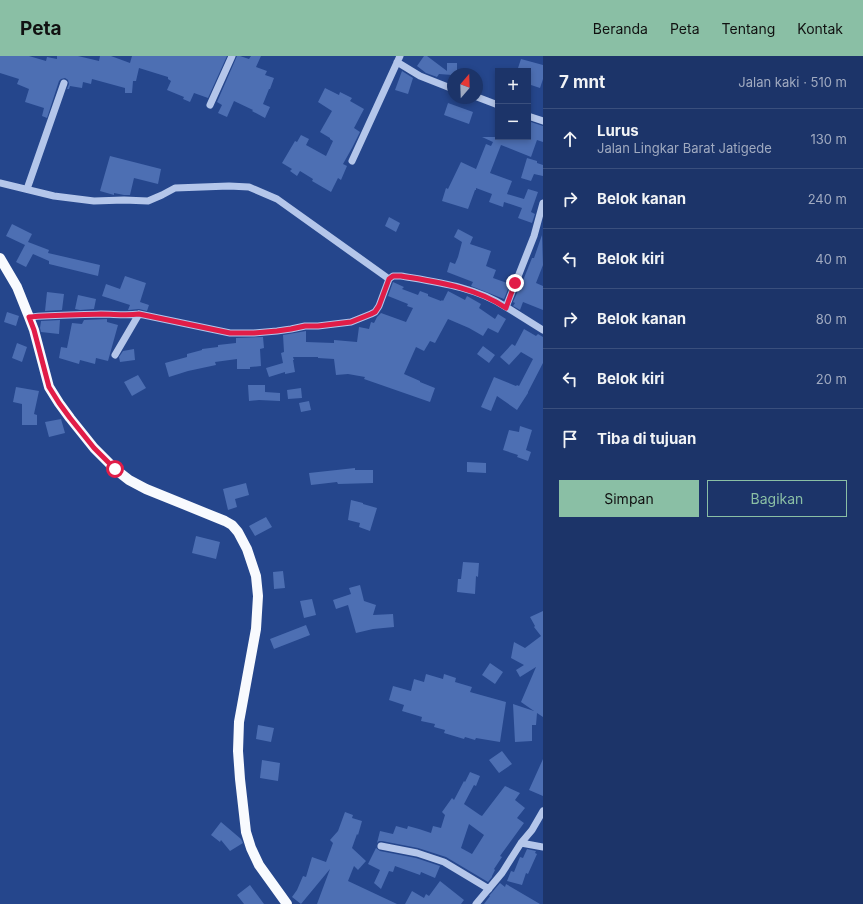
<!DOCTYPE html>
<html lang="id">
<head>
<meta charset="utf-8">
<style>
  body { margin:0; font-family:Inter,sans-serif; background:#253c6f; color:#f1f3f6 }
  .controls { position:absolute; right:12px; top:12px; display:grid; overflow:hidden; border-radius:0px; box-shadow:0 2px 6px #0003 }
  .controls button { width:36px; height:36px; display:grid; place-items:center; padding:0; border:0; border-bottom:1px solid #3a4f7d; background:#1c3469; color:#f1f3f6; font:20px sans-serif }
  .compass { position:absolute; left:447px; top:12px; width:36px; height:36px; border-radius:50%; background:#1c3469; box-shadow:0 2px 6px #0003; rotate:19deg }
  .stop { position:absolute; width:12px; height:12px; margin:-9px; border:3px solid #e11d48; border-radius:50%; background:#fff }
  .stop.end { background:#e11d48; border-color:#fff; box-shadow:0 1px 4px #0008 }
  .list { margin:0; padding:0; list-style:none }
  h2 { display:flex; justify-content:space-between; align-items:center; height:52px; margin:0; padding:0 16px; font-size:17px }
  h2 small { font-size:13px; font-weight:400; color:#a0aac0 }
  .list li { display:grid; grid-template-columns:26px 1fr auto; gap:12px; align-items:center; box-sizing:border-box; height:60px; padding:0 16px; border-top:1px solid #3a4f7d }
  .list b { display:block; font-size:15px; white-space:nowrap }
  .list p { margin:0; font-size:13px; white-space:nowrap; color:#a0aac0 }
  .list em { font-size:13px; font-style:normal; color:#a0aac0 }
  .actions { display:flex; gap:8px; padding:12px 16px }
  .actions a { flex:1; padding:9px 0; border:1px solid #8abfa5; border-radius:0px; text-align:center; font-size:14px; color:#8abfa5 }
  .actions .main { background:#8abfa5; color:#111 }
  .icon { flex:none; width:22px; height:22px; fill:none; stroke:currentColor; stroke-width:2; stroke-linecap:round; stroke-linejoin:round }
  .map { position:relative; flex:none; width:543px; height:848px; overflow:hidden }
  header { display:flex; align-items:center; gap:24px; box-sizing:border-box; height:56px; padding:0 20px; background:#8abfa5; color:#111 }
  header strong { font-size:19px }
  nav { display:flex; gap:22px; margin-inline-start:auto; font-size:14px }
  main { display:flex }
  aside { flex:1; background:#1c3469 }
  .map>svg:first-child { display:block }
  .building { fill:#4d6fb3; fill-rule:evenodd }
  .lines { fill:none; stroke-linecap:round; stroke-linejoin:round }
  .minor { stroke:#b4c6ea; stroke-width:7 }
  .major { stroke:#f8fafe; stroke-width:10 }
  .route { stroke:#e11d48; stroke-width:5 }
</style>
</head>
<body>
<header>
<strong>Peta</strong>
<nav><a>Beranda</a><a>Peta</a><a>Tentang</a><a>Kontak</a></nav>
</header>
<main>
<div class="map">
<svg width="543" height="848" viewBox="0 0 543 848">
  <rect width="100%" height="100%" fill="#25468c"/>
  <path class="building" d="M 0,0 L 29,0 L 46,5 L 47,1 L 57,3 L 57,0 L 78,0 L 99,5 L 100,0 L 111,0 L 130,7 L 132,0 L 227,0 L 208,42 L 194,37 L 190,46 L 183,43 L 184,41 L 167,34 L 171,25 L 168,23 L 168,21 L 139,12 L 136,25 L 133,25 L 132,37 L 125,37 L 125,32 L 92,23 L 91,28 L 83,26 L 82,32 L 70,30 L 69,33 L 67,33 L 69,28 L 68,24 L 65,22 L 61,23 L 59,25 L 47,62 L 42,60 L 44,52 L 25,46 L 29,33 L 17,28 L 19,23 L 0,17 Z
    M 237,0 L 240,0 L 249,3 L 251,0 L 261,0 L 256,11 L 267,15 L 265,19 L 274,22 L 270,33 L 269,33 L 263,48 L 270,51 L 265,62 L 252,55 L 253,54 L 234,45 L 227,61 L 218,57 L 222,49 L 217,46 Z
    M 424,0 L 427,0 L 447,15 L 447,7 L 457,7 L 457,18 L 451,18 L 452,19 L 439,18 L 437,21 L 426,17 L 417,10 Z
    M 521,3 L 543,9 L 543,23 L 540,32 L 528,28 L 528,15 L 517,15 Z
    M 402,15 L 413,22 L 408,38 L 395,34 Z
    M 325,32 L 339,39 L 340,36 L 352,42 L 350,45 L 364,53 L 354,72 L 360,76 L 352,92 L 343,108 L 347,110 L 341,124 L 338,122 L 331,136 L 312,125 L 313,123 L 300,115 L 297,120 L 290,115 L 292,113 L 282,107 L 295,85 L 297,86 L 301,79 L 309,83 L 306,89 L 326,100 L 333,85 L 330,83 L 330,82 L 320,76 L 332,55 L 318,46 Z
    M 448,47 L 473,56 L 469,68 L 444,59 Z
    M 528,65 L 543,70 L 543,86 L 537,84 L 531,101 L 501,89 L 490,117 L 512,125 L 507,138 L 524,143 L 528,133 L 538,136 L 531,156 L 535,158 L 532,167 L 518,162 L 522,152 L 504,146 L 503,151 L 489,146 L 492,138 L 476,132 L 476,134 L 475,134 L 468,153 L 442,145 L 446,132 L 448,133 L 461,106 L 476,113 L 486,88 L 491,90 L 493,86 L 482,81 L 528,81 Z
    M 110,100 L 161,113 L 158,128 L 134,122 L 130,139 L 124,139 L 114,137 L 114,139 L 100,135 Z
    M 527,102 L 537,105 L 537,107 L 543,109 L 543,120 L 534,118 L 531,125 L 521,122 Z
    M 389,161 L 400,167 L 396,176 L 385,170 Z
    M 12,168 L 32,178 L 28,186 L 49,194 L 48,197 L 100,209 L 98,220 L 49,208 L 49,205 L 33,198 L 26,211 L 16,206 L 25,189 L 6,180 Z
    M 458,173 L 473,181 L 470,188 L 491,195 L 486,210 L 496,214 L 493,222 L 510,228 L 504,243 L 471,230 L 473,226 L 447,216 L 450,206 L 455,208 L 458,201 L 462,186 L 454,181 Z
    M 542,179 L 543,209 L 536,227 L 543,230 L 543,254 L 523,246 L 520,254 L 513,250 L 515,247 L 513,246 L 519,232 L 520,232 L 532,202 L 534,202 Z
    M 125,220 L 146,227 L 140,246 L 149,249 L 147,255 L 139,253 L 129,254 L 128,254 L 130,249 L 102,240 L 106,228 L 120,233 Z
    M 393,226 L 404,231 L 402,233 L 418,239 L 420,235 L 428,238 L 428,240 L 441,245 L 442,244 L 443,245 L 448,235 L 465,244 L 467,240 L 481,248 L 479,252 L 495,263 L 498,258 L 506,263 L 498,277 L 488,272 L 483,280 L 469,272 L 448,263 L 435,287 L 430,285 L 424,295 L 416,291 L 404,318 L 420,325 L 420,326 L 435,332 L 430,346 L 364,323 L 365,321 L 348,318 L 336,319 L 334,303 L 318,302 L 318,301 L 293,301 L 294,304 L 293,304 L 295,316 L 285,318 L 285,316 L 269,321 L 266,312 L 283,307 L 281,297 L 284,296 L 283,279 L 306,275 L 306,286 L 334,287 L 334,284 L 357,286 L 359,271 L 369,273 L 371,266 L 374,267 L 377,261 L 381,257 L 406,266 L 413,252 L 407,250 L 408,248 L 388,240 Z
    M 47,236 L 64,238 L 62,254 L 45,255 Z
    M 78,239 L 96,243 L 94,253 L 80,254 L 75,253 Z
    M 7,256 L 19,260 L 16,270 L 4,266 Z
    M 107,263 L 107,266 L 118,269 L 108,305 L 96,302 L 95,308 L 80,304 L 79,308 L 59,302 L 61,291 L 67,292 L 72,267 L 82,268 L 84,264 Z
    M 60,264 L 59,278 L 41,276 L 40,272 L 41,265 Z
    M 524,273 L 536,280 L 538,278 L 543,281 L 543,307 L 528,336 L 528,337 L 517,354 L 497,340 L 491,355 L 481,351 L 494,321 L 516,330 L 517,329 L 519,330 L 533,303 L 521,296 L 509,309 L 500,301 L 512,288 L 515,290 Z
    M 263,281 L 264,292 L 260,293 L 261,310 L 250,311 L 250,313 L 237,313 L 237,303 L 215,306 L 216,309 L 188,315 L 169,321 L 165,307 L 187,301 L 187,298 L 202,294 L 202,293 L 218,291 L 218,289 L 236,287 L 236,282 Z
    M 17,287 L 27,291 L 22,306 L 12,302 Z
    M 483,290 L 495,299 L 489,307 L 477,298 Z
    M 134,293 L 135,304 L 120,306 L 119,301 L 123,295 Z
    M 138,319 L 146,332 L 132,340 L 124,326 Z
    M 248,329 L 265,329 L 265,336 L 280,337 L 280,345 L 259,344 L 249,345 Z
    M 16,331 L 39,335 L 34,358 L 37,359 L 37,369 L 22,369 L 22,348 L 13,346 Z
    M 301,332 L 302,342 L 288,343 L 287,334 Z
    M 309,345 L 311,354 L 301,356 L 299,347 Z
    M 61,363 L 65,377 L 49,381 L 45,366 Z
    M 520,370 L 532,374 L 526,394 L 531,396 L 528,405 L 517,401 L 518,399 L 503,394 L 509,374 L 519,376 Z
    M 467,406 L 486,407 L 486,417 L 467,416 Z
    M 355,412 L 355,414 L 373,414 L 373,427 L 338,428 L 337,426 L 311,429 L 309,417 Z
    M 246,427 L 249,439 L 235,443 L 237,451 L 228,454 L 223,433 Z
    M 351,444 L 363,447 L 363,448 L 377,452 L 370,475 L 359,471 L 360,467 L 348,464 Z
    M 266,461 L 272,471 L 255,480 L 249,470 Z
    M 196,480 L 220,486 L 216,503 L 192,497 Z
    M 463,506 L 479,507 L 478,521 L 476,520 L 475,538 L 457,536 L 458,523 L 461,523 Z
    M 283,515 L 285,532 L 274,533 L 273,516 Z
    M 360,529 L 364,545 L 376,549 L 373,559 L 393,558 L 394,571 L 373,573 L 356,577 L 348,549 L 336,553 L 333,544 L 351,538 L 349,532 Z
    M 312,543 L 316,559 L 304,562 L 300,545 Z
    M 543,555 L 543,661 L 537,657 L 536,669 L 532,669 L 532,685 L 515,686 L 513,648 L 534,655 L 521,646 L 536,611 L 520,621 L 516,614 L 524,609 L 511,602 L 514,586 L 525,592 L 541,580 L 534,571 L 535,570 L 530,561 Z
    M 306,569 L 310,579 L 274,593 L 270,583 Z
    M 490,607 L 503,616 L 495,628 L 482,619 Z
    M 426,618 L 443,623 L 444,618 L 456,622 L 455,626 L 472,631 L 470,636 L 506,646 L 500,686 L 476,682 L 475,684 L 465,681 L 464,683 L 444,677 L 445,674 L 434,671 L 435,668 L 421,665 L 422,661 L 402,655 L 404,649 L 389,644 L 393,630 L 411,635 L 414,623 L 424,626 Z
    M 258,669 L 274,672 L 271,686 L 256,683 Z
    M 502,695 L 512,708 L 499,717 L 489,704 Z
    M 543,703 L 543,740 L 529,734 Z
    M 262,704 L 280,707 L 278,725 L 260,722 Z
    M 470,716 L 480,720 L 476,730 L 474,729 L 464,748 L 480,759 L 482,760 L 505,730 L 520,737 L 515,744 L 525,752 L 517,762 L 524,767 L 500,800 L 502,801 L 494,813 L 495,814 L 492,820 L 492,821 L 488,826 L 446,801 L 418,792 L 382,785 L 379,785 L 377,787 L 380,775 L 393,778 L 396,770 L 407,773 L 408,770 L 419,773 L 431,777 L 433,770 L 441,772 L 445,759 L 442,756 L 452,742 L 454,744 L 464,725 L 465,726 ZM 469,768 L 484,779 L 472,798 L 461,792 Z
    M 345,756 L 353,759 L 352,762 L 362,765 L 358,779 L 357,778 L 352,792 L 366,805 L 358,814 L 354,810 L 348,825 L 397,848 L 317,848 L 330,813 L 301,848 L 292,841 L 297,834 L 303,820 L 306,821 L 312,801 L 326,806 L 333,787 L 330,784 L 338,775 Z
    M 221,766 L 241,783 L 243,787 L 230,795 L 221,784 L 220,786 L 211,779 Z
    M 376,792 L 380,795 L 416,802 L 440,810 L 435,822 L 421,816 L 420,819 L 395,810 L 393,816 L 389,815 L 381,833 L 374,827 L 380,814 L 368,808 Z
    M 527,793 L 536,795 L 535,797 L 537,798 L 528,818 L 526,817 L 522,829 L 507,825 L 511,815 L 514,816 L 520,801 L 523,802 Z
    M 440,825 L 464,844 L 461,848 L 405,848 L 412,835 L 424,842 L 426,838 L 429,840 Z
    M 500,827 L 505,831 L 506,828 L 540,848 L 484,848 L 490,840 L 489,840 Z
    M 250,829 L 264,848 L 244,848 L 237,839 Z"/>
  <g class="lines">
    <path class="minor" d="M 397,6 L 420,20 L 453,33
      M 477,41 L 498,49
      M 210,49 L 232,0
      M 528,60 L 543,65
      M 352,105 L 400,0
      M 0,127 L 54,140 L 94,145 L 124,144 L 148,145 L 162,139 L 175,132 L 229,130 L 249,131 L 277,143 L 389,223
      M 27,133 L 64,27
      M 506,251 L 543,274
      M 29,261 C 53,259 77,259 101,258 C 114,258 126,260 139,258 L 230,277 L 254,277 L 277,275 L 291,273 L 305,270 L 318,270 L 351,266 L 371,258 L 375,256 L 379,250 L 389,223 L 393,220 L 401,220 C 436,226 476,231 506,251 L 534,180 L 543,147
      M 115,299 L 139,258
      M 521,787 L 543,791
      M 381,790 L 417,797 L 444,806 L 489,833
      M 476,848 L 502,817 L 521,787 L 532,774 L 543,755"/>
    <path class="major" d="M 0,202 L 17,231 L 29,261 L 34,274 L 49,331 L 59,347 L 70,362 L 94,392 L 115,413 L 129,424 L 146,433 L 225,465 L 232,469 L 238,476 L 247,493 L 256,520 L 258,540 L 256,573 L 239,666 L 238,695 L 240,723 L 246,776 L 251,792 L 259,809 L 287,848"/>
  </g>
  <g class="lines">
    <path class="route" d="M 115,413 L 94,392 L 70,362 L 59,347 L 49,331 L 34,274 L 29,261 C 53,259 77,259 101,258 C 114,258 126,260 139,258 L 230,277 L 254,277 L 277,275 L 291,273 L 305,270 L 318,270 L 351,266 L 371,258 L 375,256 L 379,250 L 389,223 L 393,220 L 401,220 C 436,226 475,231 506,252 L 515,227"/>
  </g>
</svg>
<div class="controls">
<button>+</button>
<button>−</button>
</div>
<svg class="compass" viewBox="-18 -18 36 36"><path d="M0-13l5 13h-10z" fill="#e53935"/><path d="M0 13l5-13h-10z" fill="#a0aac0"/></svg>
<div class="stop" style="left:115px;top:413px"></div>
<div class="stop end" style="left:515px;top:227px"></div>
</div>
<aside>
<h2>7 mnt<small>Jalan kaki · 510 m</small></h2>
<ul class="list">
<li><svg class="icon" aria-label="ahead" viewBox="0 0 24 24"><path d="M12 20V5M6 11l6-6 6 6"/></svg><div><b>Lurus</b><p>Jalan Lingkar Barat Jatigede</p></div><em>130 m</em></li>
<li><svg class="icon" aria-label="right" viewBox="0 0 24 24"><path d="M7 20v-9h11M14 6l5 5-5 5"/></svg><div><b>Belok kanan</b></div><em>240 m</em></li>
<li><svg class="icon" aria-label="left" viewBox="0 0 24 24"><path d="M17 20v-9H6M10 6l-5 5 5 5"/></svg><div><b>Belok kiri</b></div><em>40 m</em></li>
<li><svg class="icon" aria-label="right" viewBox="0 0 24 24"><path d="M7 20v-9h11M14 6l5 5-5 5"/></svg><div><b>Belok kanan</b></div><em>80 m</em></li>
<li><svg class="icon" aria-label="left" viewBox="0 0 24 24"><path d="M17 20v-9H6M10 6l-5 5 5 5"/></svg><div><b>Belok kiri</b></div><em>20 m</em></li>
<li><svg class="icon" aria-label="arrive" viewBox="0 0 24 24"><path d="M6 21V4h12l-3 4 3 4H6"/></svg><div><b>Tiba di tujuan</b></div></li>
</ul>
<div class="actions"><a class="main">Simpan</a><a>Bagikan</a></div>
</aside>
</main>
</body>
</html>
